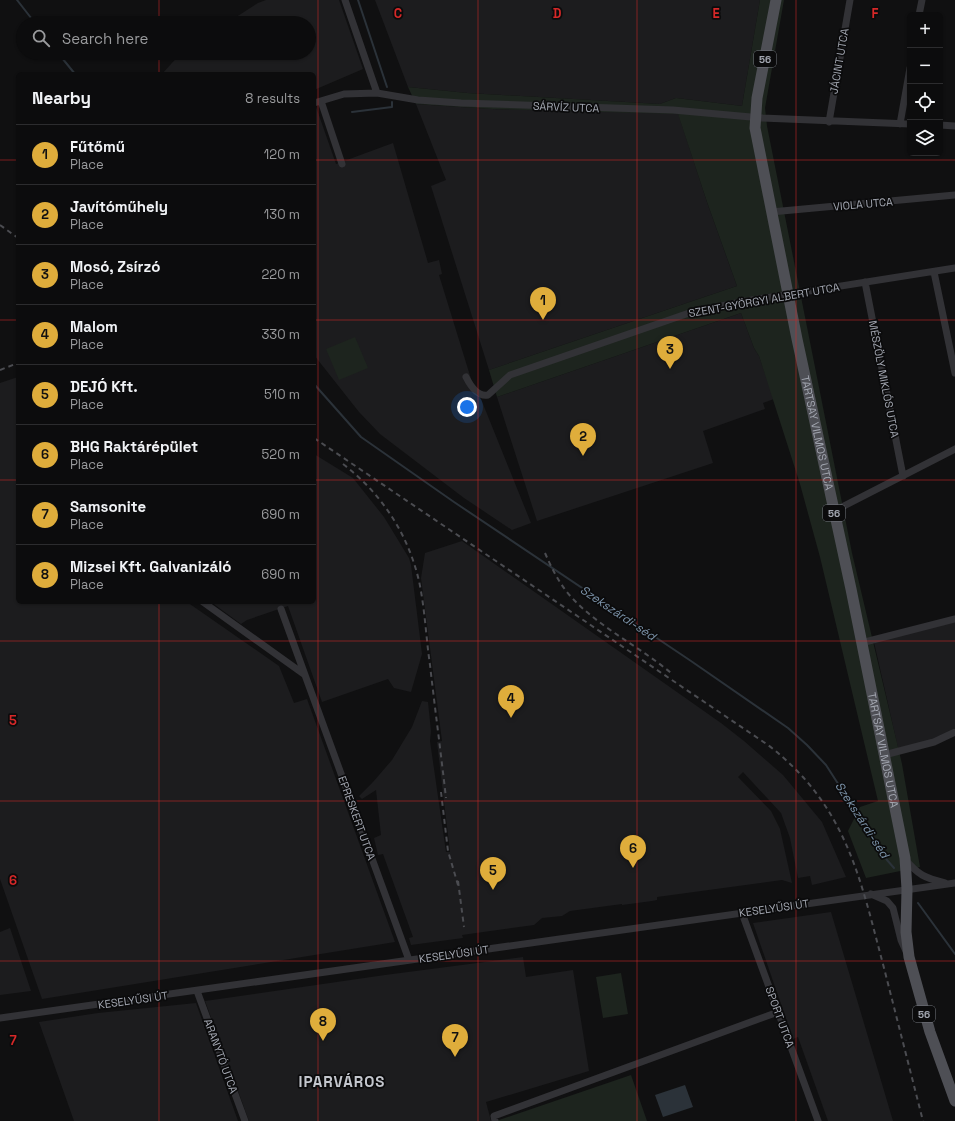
<!DOCTYPE html>
<html lang="en">
<head>
<meta charset="utf-8">
<style>
  body { margin:0; font-family:"Space Grotesk",sans-serif; background:#1a1a1b; color:#f1f3f6 }
  .controls { position:absolute; right:12px; top:12px; display:grid; overflow:hidden; border-radius:6px; box-shadow:0 1px 3px #0004 }
  .controls button { width:36px; height:36px; display:grid; place-items:center; padding:0; border:0; border-bottom:1px solid #2c2c2e; background:#0c0c0d; color:#f1f3f6; font:20px sans-serif }
  .you { position:absolute; left:467px; top:407px; width:14px; height:14px; margin:-10px; border:3px solid #fff; border-radius:50%; background:#1a73e8; box-shadow:0 0 0 6px #1a73e833 }
  .badge { display:grid; place-items:center; width:26px; height:26px; border-radius:50%; background:#dfad3b; color:#111; font-size:13px; font-weight:700 }
  .pin { position:absolute; translate:-50% -33px; filter:drop-shadow(0 1px 2px #0008) }
  .pin::after { content:''; position:absolute; top:21px; width:14px; height:12px; background:inherit; clip-path:polygon(0 0,100% 0,50% 100%) }
  .list { margin:0; padding:0; list-style:none }
  h2 { display:flex; justify-content:space-between; align-items:center; height:52px; margin:0; padding:0 16px; font-size:17px }
  h2 small { font-size:13px; font-weight:400; color:#9a9b9d }
  .list li { display:grid; grid-template-columns:26px 1fr auto; gap:12px; align-items:center; box-sizing:border-box; height:60px; padding:0 16px; border-top:1px solid #2c2c2e }
  .list b { display:block; font-size:15px; white-space:nowrap }
  .list p { margin:0; font-size:13px; white-space:nowrap; color:#9a9b9d }
  .list em { font-size:13px; font-style:normal; color:#9a9b9d }
  .icon { flex:none; width:22px; height:22px; fill:none; stroke:currentColor; stroke-width:2; stroke-linecap:round; stroke-linejoin:round }
  .map { position:relative; flex:none; width:955px; height:1121px; overflow:hidden }
  .search { position:absolute; background:#0c0c0d; box-shadow:0 1px 3px #0004; left:16px; top:16px; width:300px; height:44px; display:flex; align-items:center; gap:10px; box-sizing:border-box; padding:0 14px; border-radius:22px; color:#9a9b9d; font-size:15px }
  .panel { position:absolute; background:#0c0c0d; box-shadow:0 1px 3px #0004; left:16px; top:72px; width:300px; height:532px; border-radius:6px }
  .map>svg:first-child { display:block }
  .built { fill:#1c1c1e }
  .green { fill:#1d241e }
  .water { fill:#2b3239 }
  .lines { fill:none; stroke-linecap:round; stroke-linejoin:round }
  .stream { stroke:#2b3239; stroke-width:2 }
  .minor { stroke:#323236; stroke-width:7 }
  .primary { stroke:#4e4f55; stroke-width:11 }
  .rail { stroke:#4b4c51; stroke-width:2; stroke-dasharray:5 4; stroke-linecap:butt }
  .grid { fill:none; stroke:#d62828; stroke-width:1; stroke-opacity:0.55 }
  .labels { text-anchor:middle; stroke-width:3.5; stroke-linejoin:round; paint-order:stroke }
  .shield { fill:#0b0b0c; stroke:#757880; stroke-width:1 }
  .shield-label { font-size:10px; font-weight:bold; fill:#a3a7b1 }
  .street-label { font-size:11px; fill:#a3a7b1; stroke:#0b0b0c }
  .water-label { font-size:12px; font-style:italic; fill:#7c93a9; stroke:#0b0b0c }
  .district-label { font-size:15px; font-weight:bold; letter-spacing:1px; fill:#c3c6cd; stroke:#0b0b0c }
  .grid-label { font-size:13px; text-anchor:middle; font-weight:bold; fill:#d62828; stroke:#0b0b0c; stroke-width:3.5; stroke-linejoin:round; paint-order:stroke }
</style>
</head>
<body>
<div class="map">
<svg width="955" height="1121" viewBox="0 0 955 1121">
  <rect width="100%" height="100%" fill="#101011"/>
  <path class="built" d="M 266,0 L 339,0 L 363,69 L 314,90 L 314,74 L 162,74 L 181,53 L 309,53 L 309,23 L 227,23 L 258,3 Z
    M 375,0 L 760,0 L 742,106 L 676,98 L 660,104 L 467,93 L 408,87 Z
    M 314,101 L 336,164 L 393,143 L 428,263 L 439,260 L 442,274 L 439,275 L 476,395 L 481,399 L 531,523 L 512,530 L 464,498 L 380,434 L 359,412 L 314,355 Z
    M 416,104 L 492,109 L 678,113 L 707,202 L 737,286 L 489,370 L 431,186 L 446,180 Z
    M 741,313 L 754,348 L 759,356 L 774,399 L 763,403 L 765,409 L 703,431 L 713,463 L 537,521 L 497,397 Z
    M 18,377 L 18,602 L 187,602 L 279,666 L 294,703 L 307,699 L 395,942 L 42,999 L 0,879 L 0,383 Z
    M 314,454 L 353,478 L 384,517 L 409,558 L 411,565 L 422,654 L 411,692 L 394,688 L 388,679 L 322,702 L 288,606 L 247,620 L 241,624 L 211,602 L 314,602 Z
    M 462,541 L 721,723 L 744,741 L 783,775 L 822,822 L 846,877 L 812,885 L 810,876 L 798,878 L 790,838 L 781,813 L 743,772 L 738,777 L 771,811 L 780,829 L 792,883 L 782,880 L 657,897 L 657,900 L 652,901 L 622,905 L 622,904 L 570,911 L 562,916 L 542,918 L 534,925 L 462,935 L 463,938 L 411,945 L 409,938 L 413,937 L 383,854 L 378,855 L 374,838 L 381,835 L 376,790 L 362,799 L 359,796 L 373,782 L 392,760 L 412,727 L 422,701 L 428,702 L 431,731 L 430,741 L 446,852 L 450,852 L 437,742 L 442,741 L 421,578 L 425,553 Z
    M 955,622 L 955,728 L 930,741 L 898,748 L 874,642 Z
    M 831,912 L 893,1121 L 828,1121 L 798,1037 L 793,1039 L 753,923 Z
    M 10,928 L 31,991 L 0,995 L 0,932 Z
    M 523,957 L 526,977 L 573,970 L 589,1071 L 486,1102 L 491,1121 L 249,1121 L 205,1001 L 385,975 Z
    M 196,1003 L 238,1121 L 74,1121 L 39,1022 L 98,1013 Z"/>
  <path class="green" d="M 760,0 L 784,0 L 765,108 L 767,126 L 852,553 L 902,764 L 920,867 L 866,878 L 848,831 L 860,807 L 878,801 L 820,557 L 800,484 L 759,356 L 754,348 L 741,313 L 497,397 L 489,370 L 737,286 L 707,202 L 678,114 L 492,109 L 416,104 L 408,87 L 467,93 L 660,104 L 676,98 L 742,106 Z
    M 355,337 L 368,368 L 339,380 L 326,349 Z
    M 621,973 L 628,1014 L 603,1018 L 596,977 Z
    M 631,1075 L 647,1121 L 496,1121 Z"/>
  <path class="water" d="M 685,1085 L 693,1107 L 663,1117 L 655,1095 Z"/>
  <g class="lines">
    <path class="stream" d="M 17,0 L 35,23
      M 358,0 L 387,87
      M 58,53 L 75,74
      M 352,112 L 392,107 L 392,102
      M 314,384 L 361,437 L 454,502 L 691,661 L 788,728 L 807,745 L 826,765 L 887,860 L 894,868
      M 918,903 L 955,954"/>
    <path class="minor" d="M 345,0 L 377,93
      M 919,15 L 922,0
      M 321,101 L 342,164
      M 314,103 L 344,94 L 377,93 L 418,100 L 461,103 L 673,110 L 762,118 L 910,124
      M 829,122 L 850,0
      M 900,124 L 910,68
      M 940,125 L 955,126
      M 771,212 L 955,195
      M 934,272 L 955,373
      M 865,282 L 903,476
      M 466,377 C 470,385 478,397 488,395 L 510,375 L 692,312 L 746,301 L 955,268
      M 834,511 L 955,449
      M 203,602 L 305,675 L 409,960
      M 281,609 L 305,675
      M 861,643 L 955,619
      M 884,755 L 934,742 L 955,732
      M 905,859 C 918,875 925,878 945,883
      M 871,894 L 887,901 L 893,908 L 901,940 L 906,951
      M 742,913 L 818,1121
      M 197,991 L 245,1121
      M 0,1018 L 955,883
      M 495,1121 L 494,1116 L 778,1012"/>
    <path class="primary" id="s1" d="M 776,0 L 757,98 L 755,128 L 797,339 L 851,589 L 905,858 L 907,889 L 906,932 L 909,957 L 930,1032 L 955,1101"/>
    <path class="rail" d="M 0,225 L 18,238
      M 0,370 L 18,363
      M 314,438 L 768,745 C 847,806 860,878 884,968 C 897,1019 910,1070 923,1121
      M 343,464 C 382,494 408,534 419,581 C 425,609 426,638 430,665 C 435,709 441,754 446,798
      M 545,553 C 552,569 561,587 574,600 C 602,629 640,647 671,673
      M 441,792 L 448,851 L 458,885
      M 458,881 L 464,927"/>
  </g>
  <path class="grid" d="M 159,0 L 159,23M 318,0 L 318,1121M 478,0 L 478,1121M 637,0 L 637,1121M 796,0 L 796,1121M 159,53 L 159,74M 0,160 L 18,160M 314,160 L 955,160M 0,320 L 18,320M 314,320 L 955,320M 0,480 L 18,480M 314,480 L 955,480M 159,602 L 159,1121M 0,641 L 955,641M 0,801 L 955,801M 0,961 L 955,961"/>
  <g class="labels">
    <g class="shield">
      <rect x="754" y="51" width="22" height="16" rx="3"/>
      <rect x="823" y="505" width="22" height="16" rx="3"/>
      <rect x="913" y="1006" width="22" height="16" rx="3"/>
    </g>
    <g class="shield-label">
      <text x="765" y="63">56</text>
      <text x="834" y="517">56</text>
      <text x="924" y="1018">56</text>
    </g>
    <g class="street-label">
      <text transform="translate(839 61) rotate(-80)" y="4">JÁCINT UTCA</text>
      <text transform="translate(566 107) rotate(2)" y="4">SÁRVÍZ UTCA</text>
      <text transform="translate(863 204) rotate(-5)" y="4">VIOLA UTCA</text>
      <text transform="translate(764 300) rotate(-10)" y="4">SZENT-GYÖRGYI ALBERT UTCA</text>
      <text transform="translate(884 379) rotate(79)" y="4">MÉSZÖLY MIKLÓS UTCA</text>
      <text dy="4" stroke="none"><textPath href="#s1" startOffset="441">TARTSAY VILMOS UTCA</textPath></text>
      <text dy="4" stroke="none"><textPath href="#s1" startOffset="765">TARTSAY VILMOS UTCA</textPath></text>
      <text transform="translate(357 818) rotate(70)" y="4">EPRESKERT UTCA</text>
      <text transform="translate(774 908) rotate(-8)" y="4">KESELYŰSI ÚT</text>
      <text transform="translate(454 954) rotate(-8)" y="4">KESELYŰSI ÚT</text>
      <text transform="translate(133 1000) rotate(-8)" y="4">KESELYŰSI ÚT</text>
      <text transform="translate(780 1017) rotate(70)" y="4">SPORT UTCA</text>
      <text transform="translate(221 1056) rotate(70)" y="4">ARANYTÓ UTCA</text>
    </g>
    <g class="water-label">
      <text transform="translate(618 613) rotate(34)" y="4">Szekszárdi-séd</text>
      <text transform="translate(862 820) rotate(57)" y="4">Szekszárdi-séd</text>
    </g>
    <g class="district-label">
      <text x="342" y="1087">IPARVÁROS</text>
    </g>
  </g>
  <g class="grid-label">
    <text x="398" y="18">C</text>
    <text x="557" y="18">D</text>
    <text x="716" y="18">E</text>
    <text x="875" y="18">F</text>
    <text x="13" y="725">5</text>
    <text x="13" y="885">6</text>
    <text x="13" y="1045">7</text>
  </g>
</svg>
<div class="controls">
<button>+</button>
<button>−</button>
<button><svg class="icon" aria-label="locate" viewBox="0 0 24 24"><circle cx="12" cy="12" r="6"/><path d="M12 2v4M12 18v4M2 12h4M18 12h4"/></svg></button>
<button><svg class="icon" aria-label="layers" viewBox="0 0 24 24"><path d="M12 4l9 5-9 5-9-5zM3 14l9 5 9-5"/></svg></button>
</div>
<div class="you"></div>
<div class="pin badge" style="left:543px;top:320px">1</div>
<div class="pin badge" style="left:583px;top:456px">2</div>
<div class="pin badge" style="left:670px;top:369px">3</div>
<div class="pin badge" style="left:511px;top:718px">4</div>
<div class="pin badge" style="left:493px;top:890px">5</div>
<div class="pin badge" style="left:633px;top:868px">6</div>
<div class="pin badge" style="left:455px;top:1057px">7</div>
<div class="pin badge" style="left:323px;top:1041px">8</div>
<div class="search"><svg class="icon" aria-label="search" viewBox="0 0 24 24"><circle cx="10" cy="10" r="6"/><path d="M15 15l6 6"/></svg>Search here</div>
<section class="panel">
<h2>Nearby<small>8 results</small></h2>
<ul class="list">
<li><span class="badge">1</span><div><b>Fűtőmű</b><p>Place</p></div><em>120 m</em></li>
<li><span class="badge">2</span><div><b>Javítóműhely</b><p>Place</p></div><em>130 m</em></li>
<li><span class="badge">3</span><div><b>Mosó, Zsírzó</b><p>Place</p></div><em>220 m</em></li>
<li><span class="badge">4</span><div><b>Malom</b><p>Place</p></div><em>330 m</em></li>
<li><span class="badge">5</span><div><b>DEJÓ Kft.</b><p>Place</p></div><em>510 m</em></li>
<li><span class="badge">6</span><div><b>BHG Raktárépület</b><p>Place</p></div><em>520 m</em></li>
<li><span class="badge">7</span><div><b>Samsonite</b><p>Place</p></div><em>690 m</em></li>
<li><span class="badge">8</span><div><b>Mizsei Kft. Galvanizáló</b><p>Place</p></div><em>690 m</em></li>
</ul>
</section>
</div>
</body>
</html>
